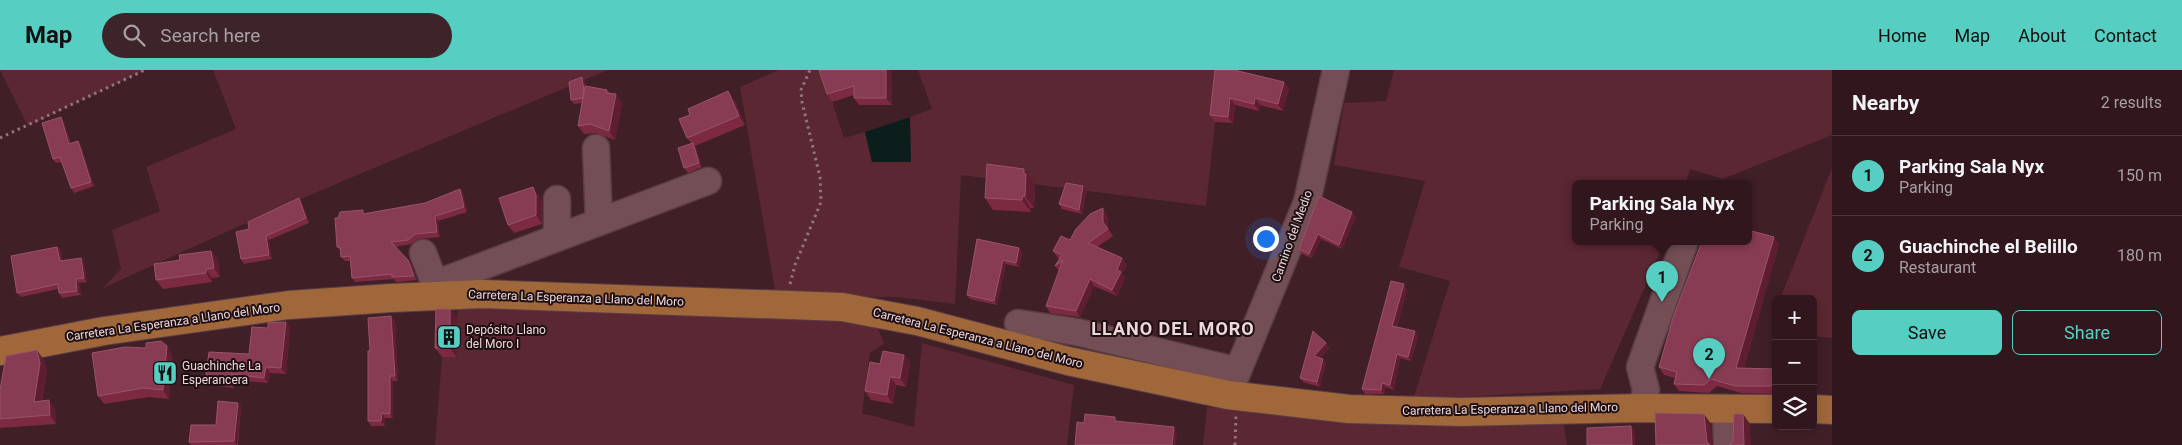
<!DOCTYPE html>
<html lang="en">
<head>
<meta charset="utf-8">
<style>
  body { margin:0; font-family:Roboto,sans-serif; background:#3d242a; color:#f1f3f6 }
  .controls { position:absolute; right:15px; bottom:15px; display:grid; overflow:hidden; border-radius:8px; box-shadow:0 2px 12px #0003 }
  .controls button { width:45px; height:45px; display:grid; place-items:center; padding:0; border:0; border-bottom:1px solid #4c363b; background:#31171d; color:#f1f3f6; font:25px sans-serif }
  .you { position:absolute; left:1265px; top:168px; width:18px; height:18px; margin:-12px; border:4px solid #fff; border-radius:50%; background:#1a73e8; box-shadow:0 0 0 8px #1a73e833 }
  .badge { display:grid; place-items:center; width:32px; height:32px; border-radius:50%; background:#56cec2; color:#111; font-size:16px; font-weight:700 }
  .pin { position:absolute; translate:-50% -41px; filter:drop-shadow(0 1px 2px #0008) }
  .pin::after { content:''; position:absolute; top:26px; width:18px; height:15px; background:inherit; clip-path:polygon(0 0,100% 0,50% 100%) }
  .popup { position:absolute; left:1572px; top:110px; width:180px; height:65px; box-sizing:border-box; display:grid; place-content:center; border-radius:8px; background:#31171d; filter:drop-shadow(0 1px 4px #0005); font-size:16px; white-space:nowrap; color:#a89fa4 }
  .popup b { font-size:19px; color:#f1f3f6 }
  .popup::after { content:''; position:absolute; left:50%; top:100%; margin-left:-10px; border:10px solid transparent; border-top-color:#31171d }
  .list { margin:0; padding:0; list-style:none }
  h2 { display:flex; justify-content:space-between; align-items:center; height:65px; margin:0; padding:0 20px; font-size:21px }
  h2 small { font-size:16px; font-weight:400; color:#a89fa4 }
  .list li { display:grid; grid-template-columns:32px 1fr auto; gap:15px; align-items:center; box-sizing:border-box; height:80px; padding:0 20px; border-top:1px solid #4c363b }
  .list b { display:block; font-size:19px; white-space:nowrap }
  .list p { margin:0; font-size:16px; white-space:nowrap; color:#a89fa4 }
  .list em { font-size:16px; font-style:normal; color:#a89fa4 }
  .actions { display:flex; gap:10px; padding:15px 20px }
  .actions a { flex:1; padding:11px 0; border:1px solid #56cec2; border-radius:8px; text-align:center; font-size:18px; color:#56cec2 }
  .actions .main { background:#56cec2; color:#111 }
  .icon { flex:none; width:28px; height:28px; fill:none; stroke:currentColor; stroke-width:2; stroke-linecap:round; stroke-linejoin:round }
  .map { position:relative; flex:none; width:1832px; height:375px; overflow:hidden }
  header { display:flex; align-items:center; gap:30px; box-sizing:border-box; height:70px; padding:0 25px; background:#56cec2; color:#111 }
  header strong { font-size:24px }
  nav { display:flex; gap:28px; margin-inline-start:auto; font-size:18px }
  .search { width:350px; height:45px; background:#3d242a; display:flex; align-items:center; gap:12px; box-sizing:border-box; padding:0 18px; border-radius:28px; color:#a89fa4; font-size:19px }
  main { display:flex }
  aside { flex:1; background:#31171d }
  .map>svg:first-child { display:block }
  .green { fill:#5b2733 }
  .water { fill:#0c1e1c }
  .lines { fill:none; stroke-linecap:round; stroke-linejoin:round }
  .minor-casing { stroke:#5a3d45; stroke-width:29 }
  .major-casing { stroke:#5a3d45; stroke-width:30 }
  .path { stroke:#92757b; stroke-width:3; stroke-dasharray:2.5 4; stroke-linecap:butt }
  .minor { stroke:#744e55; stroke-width:26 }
  .major { stroke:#a0683a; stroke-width:28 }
  .wall { fill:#7c2942 }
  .shaded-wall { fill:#5f1d31 }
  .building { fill:#883c53; stroke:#985468 }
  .labels { text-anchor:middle; stroke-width:4; stroke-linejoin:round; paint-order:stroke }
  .street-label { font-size:12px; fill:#eed7da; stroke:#1e0f12 }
  .poi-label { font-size:12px; fill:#eed7da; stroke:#1e0f12; text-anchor:start }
  .district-label { font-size:18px; font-weight:bold; letter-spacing:1px; fill:#eed7da; stroke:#1e0f12 }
</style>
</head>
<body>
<header>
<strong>Map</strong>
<div class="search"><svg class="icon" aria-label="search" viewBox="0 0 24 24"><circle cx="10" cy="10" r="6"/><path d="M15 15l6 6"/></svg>Search here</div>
<nav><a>Home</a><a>Map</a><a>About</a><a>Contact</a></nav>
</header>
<main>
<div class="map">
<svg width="1832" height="375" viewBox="0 0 1832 375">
  <rect width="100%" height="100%" fill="#411f27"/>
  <path class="green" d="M 0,0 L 145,0 L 28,56 Z
    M 213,0 L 608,0 L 279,138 L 103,218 L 121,199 L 112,160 L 160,141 L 146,97 L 236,59 Z
    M 779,0 L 822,0 L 844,68 L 865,62 L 872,92 L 910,92 L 910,47 L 932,39 L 918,0 L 1221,0 L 1206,136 L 961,105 L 955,234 L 896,227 L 776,226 L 740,17 Z
    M 1394,0 L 1832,0 L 1832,65 L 1723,109 L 1690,99 L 1686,113 L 1576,113 L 1576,171 L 1665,171 L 1600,319 L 1413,330 L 1450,211 L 1399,197 L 1425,111 L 1334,95 L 1344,33 L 1386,31 Z
    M 1832,98 L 1832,268 L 1813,266 L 1813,229 L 1780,229 Z
    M 458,234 L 833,247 L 876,253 L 884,274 L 870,283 L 862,343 L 914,357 L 922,273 L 1074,315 L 1067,375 L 435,375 L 442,287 L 456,287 Z
    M 1207,337 L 1388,352 L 1563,350 L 1567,375 L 1203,375 Z"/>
  <path class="water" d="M 910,47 L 911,92 L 872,92 L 865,62 Z"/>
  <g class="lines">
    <defs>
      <path id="minor" d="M 596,78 L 599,152
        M 557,168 L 557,129
        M 423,183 L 435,214
        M 435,226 L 435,214 L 708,111
        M 1018,253 L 1077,262 L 1238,301
        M 1228,325 L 1307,132 L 1336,0
        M 1642,338 L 1646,320 L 1640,297 L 1685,171
        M 1726,338 L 1727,375"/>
      <path id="major" d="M 0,281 L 104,261 L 289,235 L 391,228 L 482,224 L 842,237 L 917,251 L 1068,291 L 1228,325 L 1349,339 L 1461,342 L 1642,338 L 1776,339
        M 1813,339 L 1832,340"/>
    </defs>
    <use href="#minor" class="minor-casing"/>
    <use href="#major" class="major-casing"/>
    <path class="path" d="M 0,68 L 145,0
      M 790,214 L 795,195 L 821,132 L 820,107 L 802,32 L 801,20 L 810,0
      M 1235,375 L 1236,346"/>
    <use href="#minor" class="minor"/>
    <use href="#major" class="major"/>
  </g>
  <path class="wall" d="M 819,0 L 891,0 L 892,35 L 859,35 L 854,28 L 854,25 L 832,32 L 827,24 Z
    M 1215,0 L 1238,0 L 1238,1 L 1284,12 L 1289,19 L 1283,41 L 1260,35 L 1259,41 L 1235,35 L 1233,53 L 1215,52 L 1210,45 Z
    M 585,11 L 586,16 L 607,20 L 610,23 L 622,33 L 615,70 L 596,63 L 584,64 L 578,56 L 582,33 L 574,34 L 571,30 Z
    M 735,30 L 745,55 L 695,76 L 702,97 L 688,103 L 684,98 L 691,73 L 687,68 Z
    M 61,47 L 64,52 L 71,74 L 78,71 L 81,76 L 94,116 L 74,123 L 71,118 L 62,92 L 56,93 L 53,89 Z
    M 1024,99 L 1033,111 L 1033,113 L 1035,117 L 1034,138 L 1031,138 L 1031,142 L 993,140 L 985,128 Z
    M 1083,116 L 1087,120 L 1082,144 L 1062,139 L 1059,134 Z
    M 460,119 L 463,123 L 467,142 L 438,151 L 440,167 L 418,169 L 411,174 L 395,177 L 411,194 L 417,210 L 396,212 L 394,209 L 355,212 L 352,208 L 350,191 L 345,191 L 341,187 L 341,181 L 337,177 L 366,143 L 425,133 Z
    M 539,126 L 542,134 L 542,154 L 514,163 L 508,155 Z
    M 1319,126 L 1352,142 L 1356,147 L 1342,179 L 1321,169 L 1312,188 L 1302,184 L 1299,179 Z
    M 302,133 L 309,153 L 269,170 L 272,189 L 244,194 L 241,189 L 249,159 Z
    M 1107,144 L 1108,158 L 1113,166 L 1097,177 L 1127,195 L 1122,204 L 1125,208 L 1117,226 L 1094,216 L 1080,247 L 1050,243 L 1046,236 L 1059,201 L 1055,196 L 1059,189 L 1058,188 L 1053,181 Z
    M 977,169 L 1019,178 L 1022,183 L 1019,197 L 1006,194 L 997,235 L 970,229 L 967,225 Z
    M 1779,174 L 1744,298 L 1776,299 L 1776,324 L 1741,323 L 1717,316 L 1709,323 L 1679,321 L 1674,314 L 1675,308 L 1664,305 L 1659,297 Z
    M 57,177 L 61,181 L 62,191 L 81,188 L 84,192 L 87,212 L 79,213 L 81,225 L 62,228 L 59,223 L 58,219 L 21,227 L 17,223 Z
    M 211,181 L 218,189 L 220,207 L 212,208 L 212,212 L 163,219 L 156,210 L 180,190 Z
    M 1407,219 L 1397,257 L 1418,266 L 1411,291 L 1400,288 L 1394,320 L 1386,317 L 1384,324 L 1365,324 L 1362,319 Z
    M 450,239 L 457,248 L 456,287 L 442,287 L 435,278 Z
    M 391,246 L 395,251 L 398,311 L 393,311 L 393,348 L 385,348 L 385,356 L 371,356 L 368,351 L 370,281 Z
    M 286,252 L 290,257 L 286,304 L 270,303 L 268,313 L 235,310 L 234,318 L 217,316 L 213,311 L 210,311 L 206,305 L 249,284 L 268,258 Z
    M 1326,273 L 1329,278 L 1320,288 L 1326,293 L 1320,317 L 1303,312 L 1300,308 Z
    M 146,278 L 172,285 L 169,329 L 149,327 L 104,334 L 98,326 Z
    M 37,280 L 43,289 L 47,301 L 42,331 L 55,339 L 56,354 L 0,358 L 0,320 Z
    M 904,285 L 910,293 L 906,317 L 896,315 L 893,334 L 871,330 L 865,321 L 880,294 Z
    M 238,333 L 241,337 L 238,375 L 191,375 L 189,372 L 216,355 Z"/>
  <path class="shaded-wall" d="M 886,0 L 891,0 L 892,35 L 886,28 Z
    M 582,7 L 585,11 L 587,33 L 584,28 Z
    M 1284,12 L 1289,19 L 1283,41 L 1278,34 Z
    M 728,21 L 735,30 L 745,55 L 739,46 Z
    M 616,24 L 622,33 L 615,70 L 609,61 Z
    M 1230,28 L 1235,35 L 1233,53 L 1228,47 Z
    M 1255,28 L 1260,35 L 1259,41 L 1254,34 Z
    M 61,47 L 64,52 L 72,79 L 69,74 Z
    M 78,71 L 81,76 L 94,116 L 91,112 Z
    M 693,73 L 696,77 L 702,97 L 699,93 Z
    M 1024,99 L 1033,111 L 1033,113 L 1035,117 L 1034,138 L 1025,126 L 1024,104 Z
    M 1083,116 L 1087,120 L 1082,144 L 1079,140 Z
    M 533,117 L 539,126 L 542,134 L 542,154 L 536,145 Z
    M 460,119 L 463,123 L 467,142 L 464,137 Z
    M 1023,126 L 1031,138 L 1031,142 L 1022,130 Z
    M 299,128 L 302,133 L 309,153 L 306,148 Z
    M 1103,138 L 1107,144 L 1108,158 L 1113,166 L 1103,152 Z
    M 1352,142 L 1356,147 L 1342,179 L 1339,175 Z
    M 435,146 L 438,151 L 440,167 L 437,162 Z
    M 1318,164 L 1321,169 L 1312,188 L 1309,184 Z
    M 266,166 L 269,170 L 272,189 L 269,185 Z
    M 1774,167 L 1779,174 L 1742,306 L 1736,298 Z
    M 57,177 L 61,181 L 63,195 L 60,191 Z
    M 1019,178 L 1022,183 L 1019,197 L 1016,193 Z
    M 211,181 L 218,189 L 220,207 L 214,198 Z
    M 81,188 L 84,192 L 87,212 L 84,208 Z
    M 1122,188 L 1127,195 L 1122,204 L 1125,208 L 1117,226 L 1112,220 L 1117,200 Z
    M 408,190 L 411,194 L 417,210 L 414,206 Z
    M 1003,190 L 1006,194 L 997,235 L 994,231 Z
    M 206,199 L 212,208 L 212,212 L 206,203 Z
    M 76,209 L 79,213 L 81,225 L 77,221 Z
    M 1090,209 L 1094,216 L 1080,247 L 1076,241 Z
    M 1404,214 L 1407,219 L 1396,260 L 1392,256 Z
    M 450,239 L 457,248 L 456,287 L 450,278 Z
    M 391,246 L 395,251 L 398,311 L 395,306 Z
    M 286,252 L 290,257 L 286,304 L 281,298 Z
    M 1415,261 L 1418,266 L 1411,291 L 1408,287 Z
    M 1326,273 L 1329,278 L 1317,291 L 1314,286 Z
    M 167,276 L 172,285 L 169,329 L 163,320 Z
    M 37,280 L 43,289 L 47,301 L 40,340 L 34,332 Z
    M 1397,284 L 1400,288 L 1394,320 L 1390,315 Z
    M 904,285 L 910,293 L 906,317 L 900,308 Z
    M 1323,289 L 1326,293 L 1320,317 L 1317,312 Z
    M 266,297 L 270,303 L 268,313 L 264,308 Z
    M 231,304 L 235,310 L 234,318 L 230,312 Z
    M 390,306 L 393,311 L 393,348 L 390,344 Z
    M 890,307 L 896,315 L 893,334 L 887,325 Z
    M 1382,313 L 1386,317 L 1384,324 L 1381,320 Z
    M 49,330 L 55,339 L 56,354 L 50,345 Z
    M 238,333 L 241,337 L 237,375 L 234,371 Z
    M 382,343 L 385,348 L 385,356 L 381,351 Z
    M 1704,344 L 1711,354 L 1713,375 L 1709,375 L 1707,372 Z
    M 1743,344 L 1750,354 L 1751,375 L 1744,375 Z
    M 1631,356 L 1635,361 L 1635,375 L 1632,375 Z
    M 1174,357 L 1177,362 L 1176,375 L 1172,375 Z"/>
  <path class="building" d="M 819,0 L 886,0 L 886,28 L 854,28 L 854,16 L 827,24 Z
    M 1215,0 L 1234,0 L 1284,12 L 1278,34 L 1255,28 L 1254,34 L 1230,28 L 1228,47 L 1210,45 Z
    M 582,7 L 584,22 L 583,28 L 571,30 L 569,12 Z
    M 585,16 L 607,20 L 606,23 L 616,24 L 609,61 L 590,54 L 578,56 Z
    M 728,21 L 739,46 L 687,68 L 679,49 L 690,45 L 688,39 Z
    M 61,47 L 69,74 L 78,71 L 91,112 L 71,118 L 60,87 L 53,89 L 42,53 Z
    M 693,73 L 699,93 L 684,98 L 678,78 Z
    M 987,94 L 1024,99 L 1024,104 L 1026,104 L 1025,126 L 1023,126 L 1022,130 L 985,128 Z
    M 1066,113 L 1083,116 L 1079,140 L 1059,134 Z
    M 533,117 L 536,125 L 536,145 L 508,155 L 499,128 Z
    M 460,119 L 464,137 L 435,146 L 437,162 L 415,164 L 408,170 L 391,172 L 408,190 L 414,206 L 392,207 L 392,204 L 352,208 L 350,186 L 341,187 L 340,177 L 337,177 L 335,148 L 338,148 L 340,142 L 363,140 L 363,144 L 425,133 Z
    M 1319,126 L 1352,142 L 1339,175 L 1318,164 L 1309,184 L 1299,179 Z
    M 299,128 L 306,148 L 266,166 L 269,185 L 241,189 L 236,162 L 249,159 L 248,152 Z
    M 1103,138 L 1103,152 L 1108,159 L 1088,173 L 1122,188 L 1117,200 L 1121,202 L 1112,220 L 1090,209 L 1076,241 L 1046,236 L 1063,190 L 1055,196 L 1062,185 L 1053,181 L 1061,166 L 1070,170 L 1076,159 L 1090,144 Z
    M 1748,160 L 1774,167 L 1736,298 L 1776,299 L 1776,316 L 1735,316 L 1711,309 L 1704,315 L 1674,314 L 1677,302 L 1659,297 L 1673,248 L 1702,171 L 1748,171 Z
    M 977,169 L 1019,178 L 1016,193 L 1003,190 L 994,231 L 967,225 Z
    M 57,177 L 60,191 L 81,188 L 84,208 L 76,209 L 77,221 L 59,223 L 58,214 L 17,223 L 11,186 Z
    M 211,181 L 214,198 L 206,199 L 206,203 L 156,210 L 154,194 L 180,190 L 179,185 Z
    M 1391,211 L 1404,214 L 1392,256 L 1415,261 L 1408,287 L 1397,284 L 1390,315 L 1382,313 L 1381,320 L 1362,319 Z
    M 436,239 L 450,239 L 450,278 L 435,278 Z
    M 391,246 L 395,306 L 390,306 L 390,344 L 382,343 L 381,351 L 368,351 L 368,281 L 370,281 L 368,248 Z
    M 286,252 L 281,298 L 266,297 L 264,308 L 231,304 L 230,312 L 213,310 L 213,306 L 206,305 L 209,282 L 249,284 L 252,257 L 268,258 L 268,253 Z
    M 1313,261 L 1326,273 L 1314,286 L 1323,289 L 1317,312 L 1300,308 Z
    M 161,271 L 167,276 L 163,320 L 143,318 L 98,326 L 92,283 L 125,277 L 146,278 L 146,273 Z
    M 37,280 L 40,293 L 34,332 L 49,330 L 50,345 L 0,349 L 0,320 L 6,286 Z
    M 883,281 L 904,285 L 900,308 L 890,307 L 887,325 L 865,321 L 870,292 L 880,294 Z
    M 218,331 L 238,333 L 234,371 L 189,372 L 191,355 L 216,355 Z
    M 1655,343 L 1704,344 L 1707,372 L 1710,375 L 1656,375 Z
    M 1085,344 L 1115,347 L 1115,351 L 1174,357 L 1172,375 L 1075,375 L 1077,352 L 1084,353 Z
    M 1734,344 L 1743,344 L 1744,375 L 1729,375 L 1733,371 Z
    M 1631,356 L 1632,375 L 1587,375 L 1587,358 Z"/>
  <defs>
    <symbol id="building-square" viewBox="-11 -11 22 22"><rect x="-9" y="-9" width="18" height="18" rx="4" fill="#56cec2" stroke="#1e0f12"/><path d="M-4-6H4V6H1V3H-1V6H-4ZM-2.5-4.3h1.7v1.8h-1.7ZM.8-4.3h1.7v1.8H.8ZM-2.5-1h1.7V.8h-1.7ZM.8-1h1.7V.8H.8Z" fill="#111"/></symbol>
    <symbol id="restaurant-square" viewBox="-11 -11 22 22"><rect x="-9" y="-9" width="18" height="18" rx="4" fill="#56cec2" stroke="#1e0f12"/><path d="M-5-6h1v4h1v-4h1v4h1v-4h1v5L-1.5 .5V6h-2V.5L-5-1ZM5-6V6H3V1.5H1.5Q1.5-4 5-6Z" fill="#111"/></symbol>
  </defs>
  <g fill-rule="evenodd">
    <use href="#building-square" x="435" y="253" width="28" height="28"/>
    <use href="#restaurant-square" x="151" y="289" width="28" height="28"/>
  </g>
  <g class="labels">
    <g class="street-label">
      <text transform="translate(1292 166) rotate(-70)" y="4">Camino del Medio</text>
      <text transform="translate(576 228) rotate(2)" y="4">Carretera La Esperanza a Llano del Moro</text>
      <text transform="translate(173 252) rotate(-8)" y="4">Carretera La Esperanza a Llano del Moro</text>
      <text transform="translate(978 268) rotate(14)" y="4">Carretera La Esperanza a Llano del Moro</text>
      <text transform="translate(1510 339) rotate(-1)" y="4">Carretera La Esperanza a Llano del Moro</text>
    </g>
    <g class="poi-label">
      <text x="466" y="264">Depósito Llano<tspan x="466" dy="14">del Moro I</tspan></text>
      <text x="182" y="300">Guachinche La<tspan x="182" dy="14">Esperancera</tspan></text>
    </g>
    <g class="district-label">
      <text x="1173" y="265">LLANO DEL MORO</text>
    </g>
  </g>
</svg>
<div class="controls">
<button>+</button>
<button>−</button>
<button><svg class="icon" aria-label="layers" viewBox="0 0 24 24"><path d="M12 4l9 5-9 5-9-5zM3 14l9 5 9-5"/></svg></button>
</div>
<div class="you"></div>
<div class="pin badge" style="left:1662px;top:232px">1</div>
<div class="popup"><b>Parking Sala Nyx</b>Parking</div>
<div class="pin badge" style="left:1709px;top:309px">2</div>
</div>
<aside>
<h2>Nearby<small>2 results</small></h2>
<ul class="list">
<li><span class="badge">1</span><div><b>Parking Sala Nyx</b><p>Parking</p></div><em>150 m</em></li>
<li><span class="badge">2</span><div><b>Guachinche el Belillo</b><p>Restaurant</p></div><em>180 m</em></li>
</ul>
<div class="actions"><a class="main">Save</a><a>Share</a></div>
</aside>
</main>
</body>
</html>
